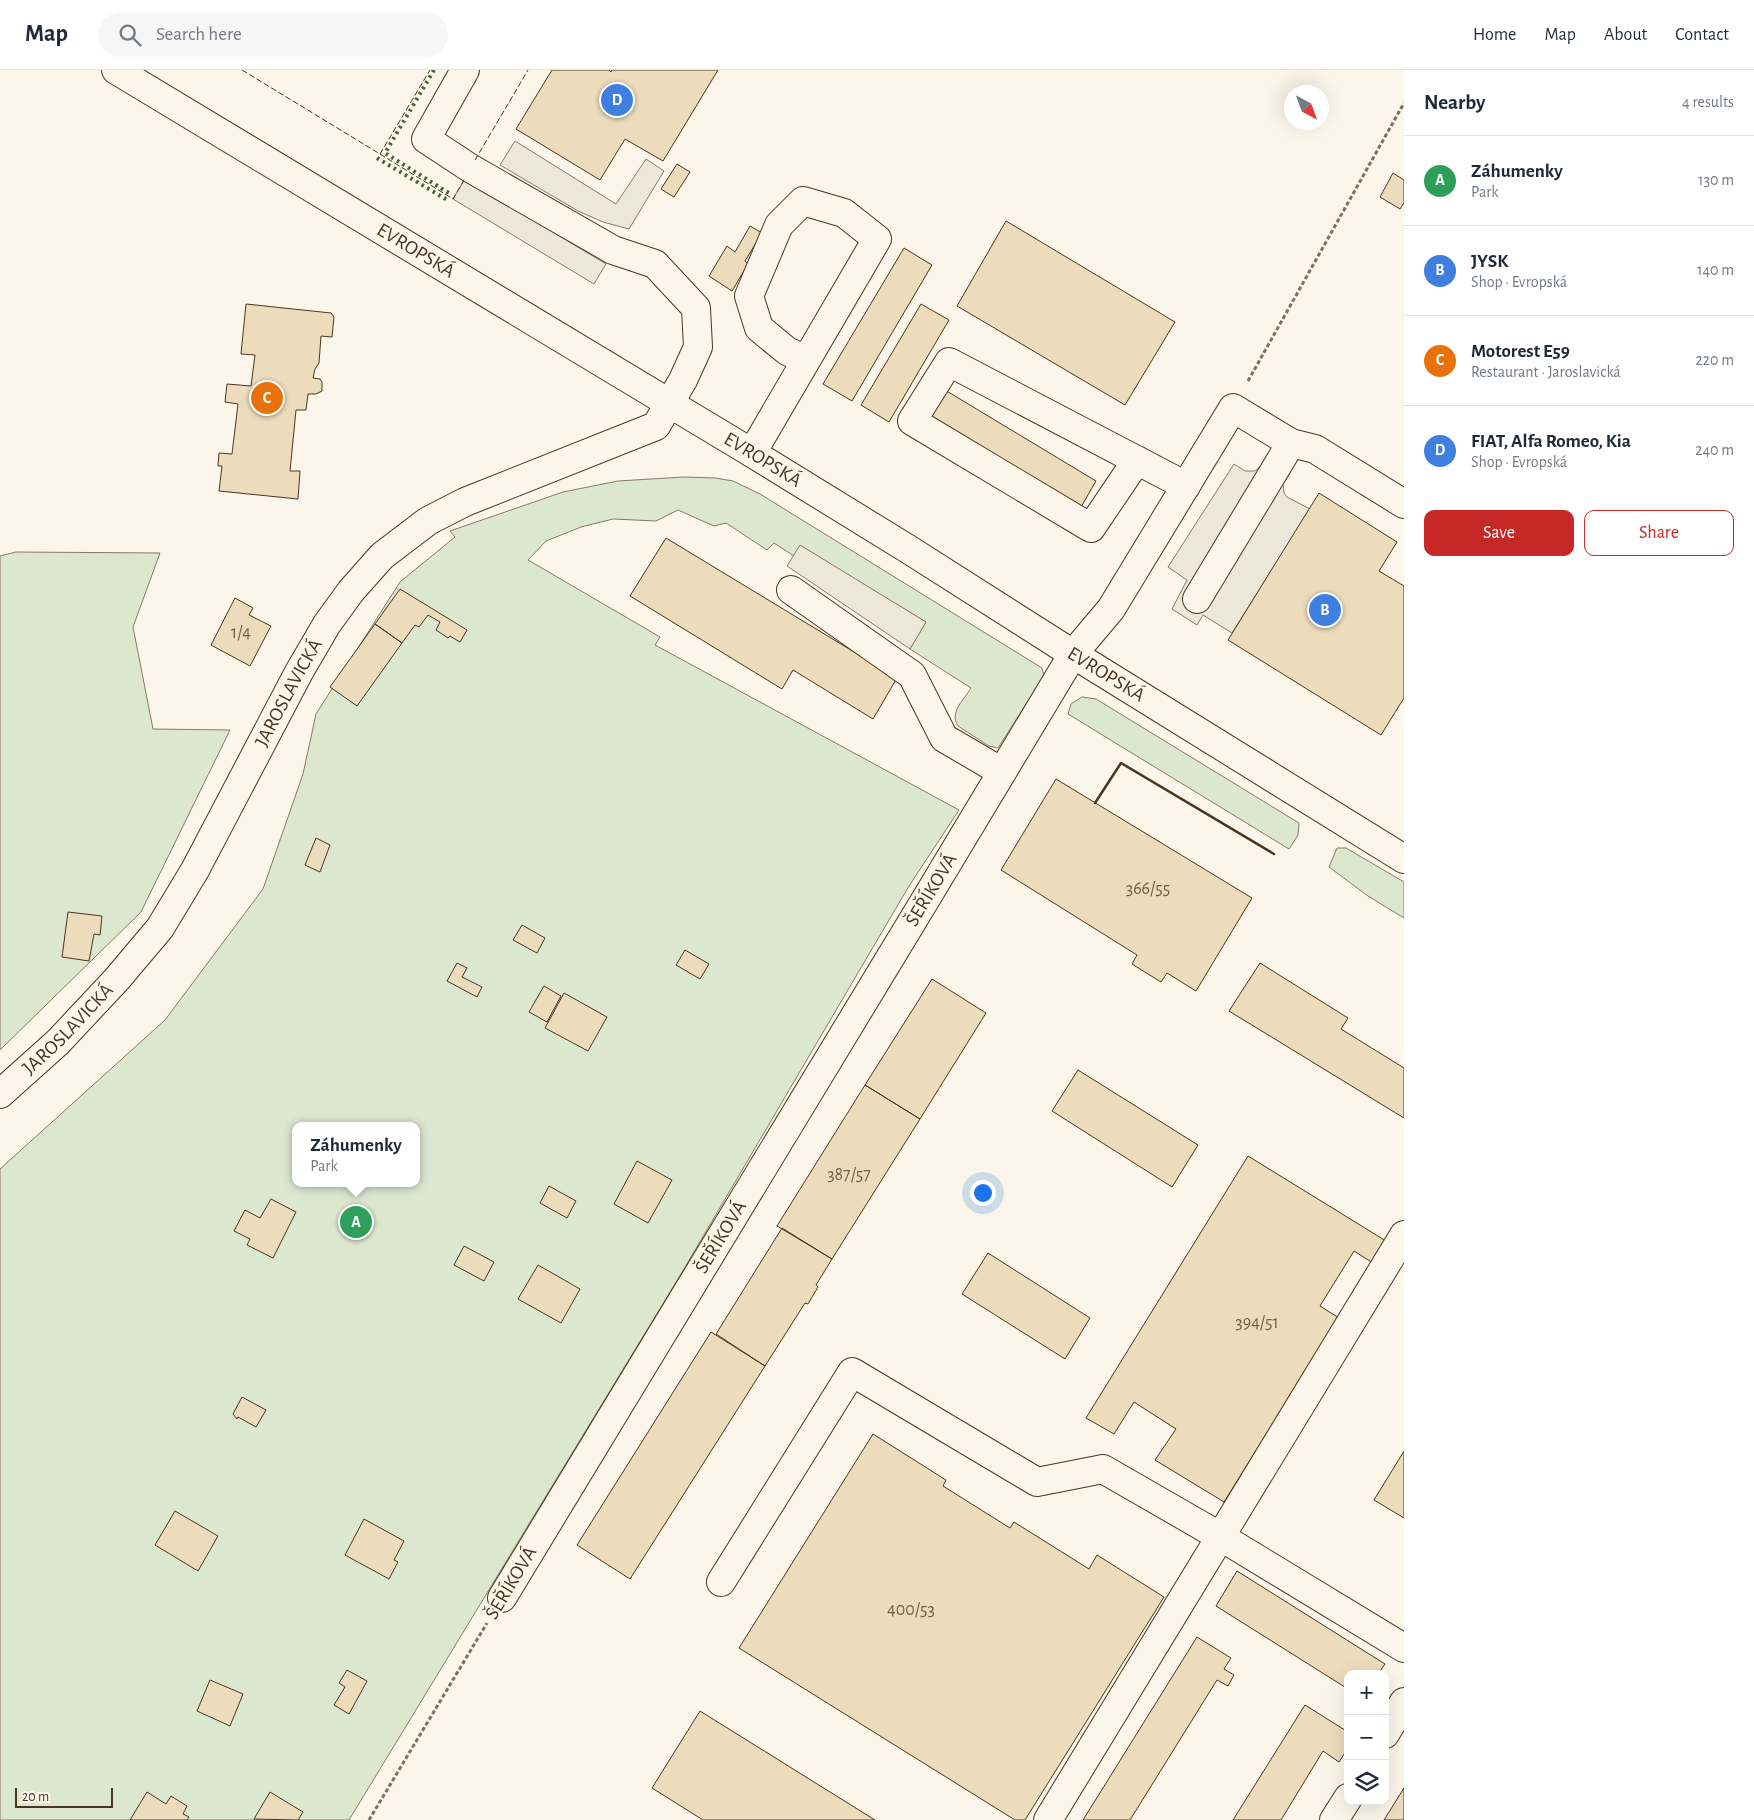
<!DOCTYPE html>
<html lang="en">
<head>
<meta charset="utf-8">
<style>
  :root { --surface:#fff; --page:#f6f6f7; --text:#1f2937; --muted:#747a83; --line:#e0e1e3; --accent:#c62828 }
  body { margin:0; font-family:"Alegreya Sans",sans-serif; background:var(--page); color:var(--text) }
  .controls { position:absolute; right:15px; bottom:15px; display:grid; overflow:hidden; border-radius:10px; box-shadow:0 5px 20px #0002 }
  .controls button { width:45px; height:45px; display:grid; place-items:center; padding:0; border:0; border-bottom:1px solid var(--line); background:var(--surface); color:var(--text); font:25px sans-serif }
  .compass { position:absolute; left:1284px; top:15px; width:45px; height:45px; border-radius:50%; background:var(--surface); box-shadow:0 5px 20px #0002; rotate:139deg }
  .scale { position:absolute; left:15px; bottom:12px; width:98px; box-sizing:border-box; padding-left:5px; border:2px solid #4a3520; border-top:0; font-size:14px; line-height:18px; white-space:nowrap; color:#4a3520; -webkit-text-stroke:4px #fbf6e9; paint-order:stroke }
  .you { position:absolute; left:982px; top:1122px; width:18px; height:18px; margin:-12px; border:4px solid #fff; border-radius:50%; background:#1a73e8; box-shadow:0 0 0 8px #1a73e833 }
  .badge { display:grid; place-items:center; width:32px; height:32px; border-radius:50%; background:var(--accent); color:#fff; font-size:16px; font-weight:700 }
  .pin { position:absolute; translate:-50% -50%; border:2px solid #fff; box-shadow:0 1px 5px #0006 }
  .popup { position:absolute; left:292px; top:1052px; width:128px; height:65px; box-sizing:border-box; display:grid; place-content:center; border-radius:10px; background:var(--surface); filter:drop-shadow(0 1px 4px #0005); font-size:16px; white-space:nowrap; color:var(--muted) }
  .popup b { font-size:19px; color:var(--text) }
  .popup::after { content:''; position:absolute; left:50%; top:100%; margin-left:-10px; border:10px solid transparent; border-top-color:var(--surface) }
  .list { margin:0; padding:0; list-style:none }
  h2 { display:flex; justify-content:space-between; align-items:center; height:65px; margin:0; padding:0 20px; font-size:21px }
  h2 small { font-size:16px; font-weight:400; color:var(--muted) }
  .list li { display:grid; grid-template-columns:32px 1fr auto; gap:15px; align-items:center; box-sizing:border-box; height:90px; padding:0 20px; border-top:1px solid var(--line) }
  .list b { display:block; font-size:19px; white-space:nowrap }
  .list p { margin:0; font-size:16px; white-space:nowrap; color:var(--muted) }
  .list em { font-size:16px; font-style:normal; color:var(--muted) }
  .actions { display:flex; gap:10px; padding:15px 20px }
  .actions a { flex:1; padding:11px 0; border:1px solid var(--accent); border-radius:10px; text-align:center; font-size:18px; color:var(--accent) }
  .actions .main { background:var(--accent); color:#fff }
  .icon { flex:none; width:28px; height:28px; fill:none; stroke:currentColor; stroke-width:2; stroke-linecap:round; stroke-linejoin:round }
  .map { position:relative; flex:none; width:1404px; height:1750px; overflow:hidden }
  header { display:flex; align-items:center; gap:30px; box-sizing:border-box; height:70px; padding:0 25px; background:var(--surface); border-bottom:1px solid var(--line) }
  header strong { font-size:24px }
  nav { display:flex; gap:28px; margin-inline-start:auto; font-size:18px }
  .search { width:350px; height:45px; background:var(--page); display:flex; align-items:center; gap:12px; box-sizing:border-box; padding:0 18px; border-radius:28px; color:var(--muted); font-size:19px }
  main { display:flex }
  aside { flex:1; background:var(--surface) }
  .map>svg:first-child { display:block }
  .green { fill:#dce7d0; stroke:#887966; fill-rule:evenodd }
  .parking { fill:#ede7d9; stroke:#887966 }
  .building { fill:#ecdcbc; stroke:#4a3520 }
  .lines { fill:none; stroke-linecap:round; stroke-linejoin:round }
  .minor-casing { stroke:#4a3520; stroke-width:30 }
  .major-casing { stroke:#4a3520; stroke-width:30 }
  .path { stroke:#7f6f5c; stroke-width:3; stroke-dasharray:4 2.5; stroke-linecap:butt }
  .minor { stroke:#fbf6e9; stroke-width:28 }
  .major { stroke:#fbf6e9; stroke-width:28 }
  .hedge { stroke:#436837; stroke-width:4; stroke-dasharray:2.5 4; stroke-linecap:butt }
  .fence { stroke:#4a3520; stroke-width:1; stroke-dasharray:6 2.5; stroke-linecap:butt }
  .wall { stroke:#4a3520; stroke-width:2.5 }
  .labels { text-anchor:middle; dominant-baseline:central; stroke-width:4; stroke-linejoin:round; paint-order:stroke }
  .number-label { font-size:18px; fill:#725f47 }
  .street-label { font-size:20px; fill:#4a3520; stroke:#fbf6e9 }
</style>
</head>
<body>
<header>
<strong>Map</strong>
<div class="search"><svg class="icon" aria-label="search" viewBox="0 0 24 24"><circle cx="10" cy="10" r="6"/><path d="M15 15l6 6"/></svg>Search here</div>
<nav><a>Home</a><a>Map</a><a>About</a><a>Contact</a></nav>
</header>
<main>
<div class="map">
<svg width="1404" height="1750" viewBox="0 0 1404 1750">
  <rect width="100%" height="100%" fill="#fbf6e9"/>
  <path class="green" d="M684 407 715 408 733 411 760 424 1042 598 1044 606 998 678 989 676 958 656C949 642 964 630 971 618L910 579 926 552 800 476 794 486 774 473 767 480 726 453 714 456 678 440 656 451 613 449 581 457 546 471 528 490 660 567 655 575 959 740 909 816 681 1204 349 1750H0V1099L165 950 263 819 303 704 316 644 400 512 455 467 450 461 563 422 618 411ZM296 1056H416V1113H296Z
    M16 482 160 483 133 557 153 659 230 660 141 842 0 980V486Z
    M1082 627 1096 629 1299 753 1298 765 1289 779 1068 644 1071 634Z
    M1337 778H1346L1404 812V848L1368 826 1329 797Z"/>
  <path class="parking" d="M515 71 616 134 646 89 664 101 629 159 603 152 578 141 500 95Z
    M465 109 606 194 594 214 453 129Z
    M1234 394 1245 401H1255L1263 394 1289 405 1283 414 1284 423 1287 427 1310 439 1232 563 1203 545 1197 555 1172 539 1187 510 1168 497Z
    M800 475 926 552 910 579 787 496Z"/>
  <path class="building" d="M552 0H609L611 2 612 0H718L663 91 625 69 600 110 516 59Z
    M677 94 690 102 674 127 661 119Z
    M1393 103 1404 110V133L1400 139 1380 127Z
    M1006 151 1175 252 1125 335 957 236Z
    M750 156 762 163 745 191 748 194 732 221 709 206 727 176 735 182Z
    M904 178 932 195 852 331 823 314Z
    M246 234 331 243 334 247 332 267 321 266 319 293 315 299 313 308 320 309 322 312V321L316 324H308L306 340H296L290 401H300L298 429 219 421 222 396H218L219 383 232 384 238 334 225 332 227 314 251 316 255 285 241 284Z
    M921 234 949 250 889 352 861 335Z
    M945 320 1096 411 1081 437 929 345Z
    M1319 423 1397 472 1379 501 1404 516V628L1381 665 1228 570Z
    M666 468 897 608 873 649 793 600 782 619 630 526Z
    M400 519 467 560 460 572 450 566 448 568 436 560 440 552 428 545 419 557 415 555 402 573 375 554Z
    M235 528 253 538 249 545 271 556 250 596 211 575Z
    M375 554 402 573 357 636 330 617Z
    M1056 709 1252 828 1196 921 1167 903 1161 912 1132 894 1137 885 1001 800Z
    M316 768 330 775 320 802 305 795Z
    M68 842 102 846 100 865 94 864 89 891 62 887Z
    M522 855 545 868 537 883 513 870Z
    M685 880 709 894 700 909 676 895Z
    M457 893 467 898 462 907 482 917 477 927 447 911Z
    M1260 893 1348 948 1341 959 1404 998V1048L1229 941Z
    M932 909 986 943 920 1049 865 1015Z
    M544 916 561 926 547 952 529 942Z
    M564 923 607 947 588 981 545 958Z
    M1078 1000 1198 1075 1172 1117 1052 1041Z
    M865 1015 920 1049 832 1189 777 1156Z
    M1248 1086 1386 1171 1373 1193 1354 1181 1320 1236 1339 1248 1224 1432 1155 1390 1176 1359 1134 1332 1114 1364 1086 1348Z
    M637 1091 672 1110 648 1153 614 1134Z
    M549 1116 576 1131 567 1148 540 1133Z
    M271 1129 296 1142 273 1188 247 1175 250 1169 234 1161 245 1140 260 1148Z
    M782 1158 832 1189 816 1215 818 1217 808 1234 805 1233 765 1296 716 1264Z
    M464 1176 494 1192 484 1211 454 1195Z
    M988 1183 1090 1248 1065 1289 962 1224Z
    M538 1195 580 1219 561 1253 518 1229Z
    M711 1262 765 1296 630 1509 577 1475Z
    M242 1327 266 1340 256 1357 238 1347 237 1349 233 1344Z
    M873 1364 946 1410 943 1416 1010 1458 1014 1452 1089 1499 1097 1485 1164 1527 1025 1750H1015L739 1578Z
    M1404 1381V1448L1374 1430Z
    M175 1441 218 1466 198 1501 155 1475Z
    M364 1449 404 1471 394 1490 398 1492 389 1509 345 1485Z
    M1237 1501 1385 1594 1378 1604H1348V1619L1216 1536Z
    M1197 1567 1231 1588 1224 1599 1234 1605 1228 1616 1217 1610 1130 1750H1083Z
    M347 1600 367 1611 349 1644 334 1635 345 1617 339 1613Z
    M210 1610 243 1624 230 1656 197 1641Z
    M1305 1635 1348 1662V1678L1339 1692 1323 1681 1281 1750H1233Z
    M700 1641 875 1750H703L652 1718Z
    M1404 1718V1750H1384Z
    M147 1722 166 1734 171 1726 187 1736 183 1744 189 1747 187 1750H130Z
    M270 1722 303 1742 298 1750 254 1749Z"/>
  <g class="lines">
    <defs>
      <g id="minor">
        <path d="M1291 373 1315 379 1404 434"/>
        <path d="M752 383 877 169 844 143 803 131 779 155 749 226 759 258 787 281 806 290"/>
        <path d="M1137 390 1091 458 912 351 949 292 1186 416"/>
        <path d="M791 520 912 605 944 668 1002 702"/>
        <path id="s1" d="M0 1024 58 972 117 909 160 858 195 800 299 602 327 554 351 521 382 486 428 451 465 432 656 356 683 310 698 277 696 238 655 194 613 180 470 98 426 69 465 0"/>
        <path d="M721 1512 852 1302 1037 1412 1103 1399 1221 1467 1404 1578"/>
        <path id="s2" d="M502 1528 927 827 1073 584 1111 539 1233 338 1291 373 1197 529"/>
        <path d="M1385 1664 1404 1632"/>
        <path d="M1048 1750 1404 1165"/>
        <path d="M1334 1750 1348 1728"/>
      </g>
      <g id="major">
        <path id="s3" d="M116 0 752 383 908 479 1073 584 1404 789"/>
      </g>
    </defs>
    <use href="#minor" class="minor-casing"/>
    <use href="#major" class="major-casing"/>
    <path class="path" d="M1248 311 1404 33
      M369 1750 487 1553"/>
    <use href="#minor" class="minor"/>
    <use href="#major" class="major"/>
    <path class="hedge" d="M434 0 385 83 452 125
      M377 88 449 131"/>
    <path class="fence" d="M242 0 380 84 430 0
      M380 84 453 129 465 108
      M475 90 528 0"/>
    <path class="wall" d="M1095 733 1121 693 1274 784"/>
  </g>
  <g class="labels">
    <g class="number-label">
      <text x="241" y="563">1/4</text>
      <text x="1148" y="819">366/55</text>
      <text x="849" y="1105">387/57</text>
      <text x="1257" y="1253">394/51</text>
      <text x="911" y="1540">400/53</text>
    </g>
    <g class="street-label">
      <text stroke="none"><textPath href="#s3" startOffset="350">EVROPSKÁ</textPath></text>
      <text stroke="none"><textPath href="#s3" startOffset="755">EVROPSKÁ</textPath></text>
      <text stroke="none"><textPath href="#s3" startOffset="1160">EVROPSKÁ</textPath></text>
      <text stroke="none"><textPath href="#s1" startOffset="499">JAROSLAVICKÁ</textPath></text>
      <text stroke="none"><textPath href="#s2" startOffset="828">ŠEŘÍKOVÁ</textPath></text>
      <text stroke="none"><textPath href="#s1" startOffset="94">JAROSLAVICKÁ</textPath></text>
      <text stroke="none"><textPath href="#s2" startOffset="422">ŠEŘÍKOVÁ</textPath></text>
      <text transform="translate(511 1513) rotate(-59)">ŠEŘÍKOVÁ</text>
    </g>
  </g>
</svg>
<div class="controls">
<button>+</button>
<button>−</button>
<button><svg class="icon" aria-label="layers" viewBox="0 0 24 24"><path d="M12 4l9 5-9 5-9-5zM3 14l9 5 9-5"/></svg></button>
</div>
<svg class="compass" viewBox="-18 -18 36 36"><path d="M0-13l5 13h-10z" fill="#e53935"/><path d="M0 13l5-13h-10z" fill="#747a83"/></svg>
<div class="scale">20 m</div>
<div class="you"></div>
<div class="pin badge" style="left:356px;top:1152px;background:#2e9e5b">A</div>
<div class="popup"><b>Záhumenky</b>Park</div>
<div class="pin badge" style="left:1325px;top:540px;background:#3f7fe0">B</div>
<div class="pin badge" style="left:267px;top:328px;background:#e8710a">C</div>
<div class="pin badge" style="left:617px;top:30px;background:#3f7fe0">D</div>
</div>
<aside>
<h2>Nearby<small>4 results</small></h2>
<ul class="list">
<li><span class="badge" style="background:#2e9e5b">A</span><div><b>Záhumenky</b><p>Park</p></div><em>130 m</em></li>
<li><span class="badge" style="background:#3f7fe0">B</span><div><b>JYSK</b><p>Shop · Evropská</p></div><em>140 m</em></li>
<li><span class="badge" style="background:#e8710a">C</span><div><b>Motorest E59</b><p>Restaurant · Jaroslavická</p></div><em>220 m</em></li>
<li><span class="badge" style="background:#3f7fe0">D</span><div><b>FIAT, Alfa Romeo, Kia</b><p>Shop · Evropská</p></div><em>240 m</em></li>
</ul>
<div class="actions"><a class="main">Save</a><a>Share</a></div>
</aside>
</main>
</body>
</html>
